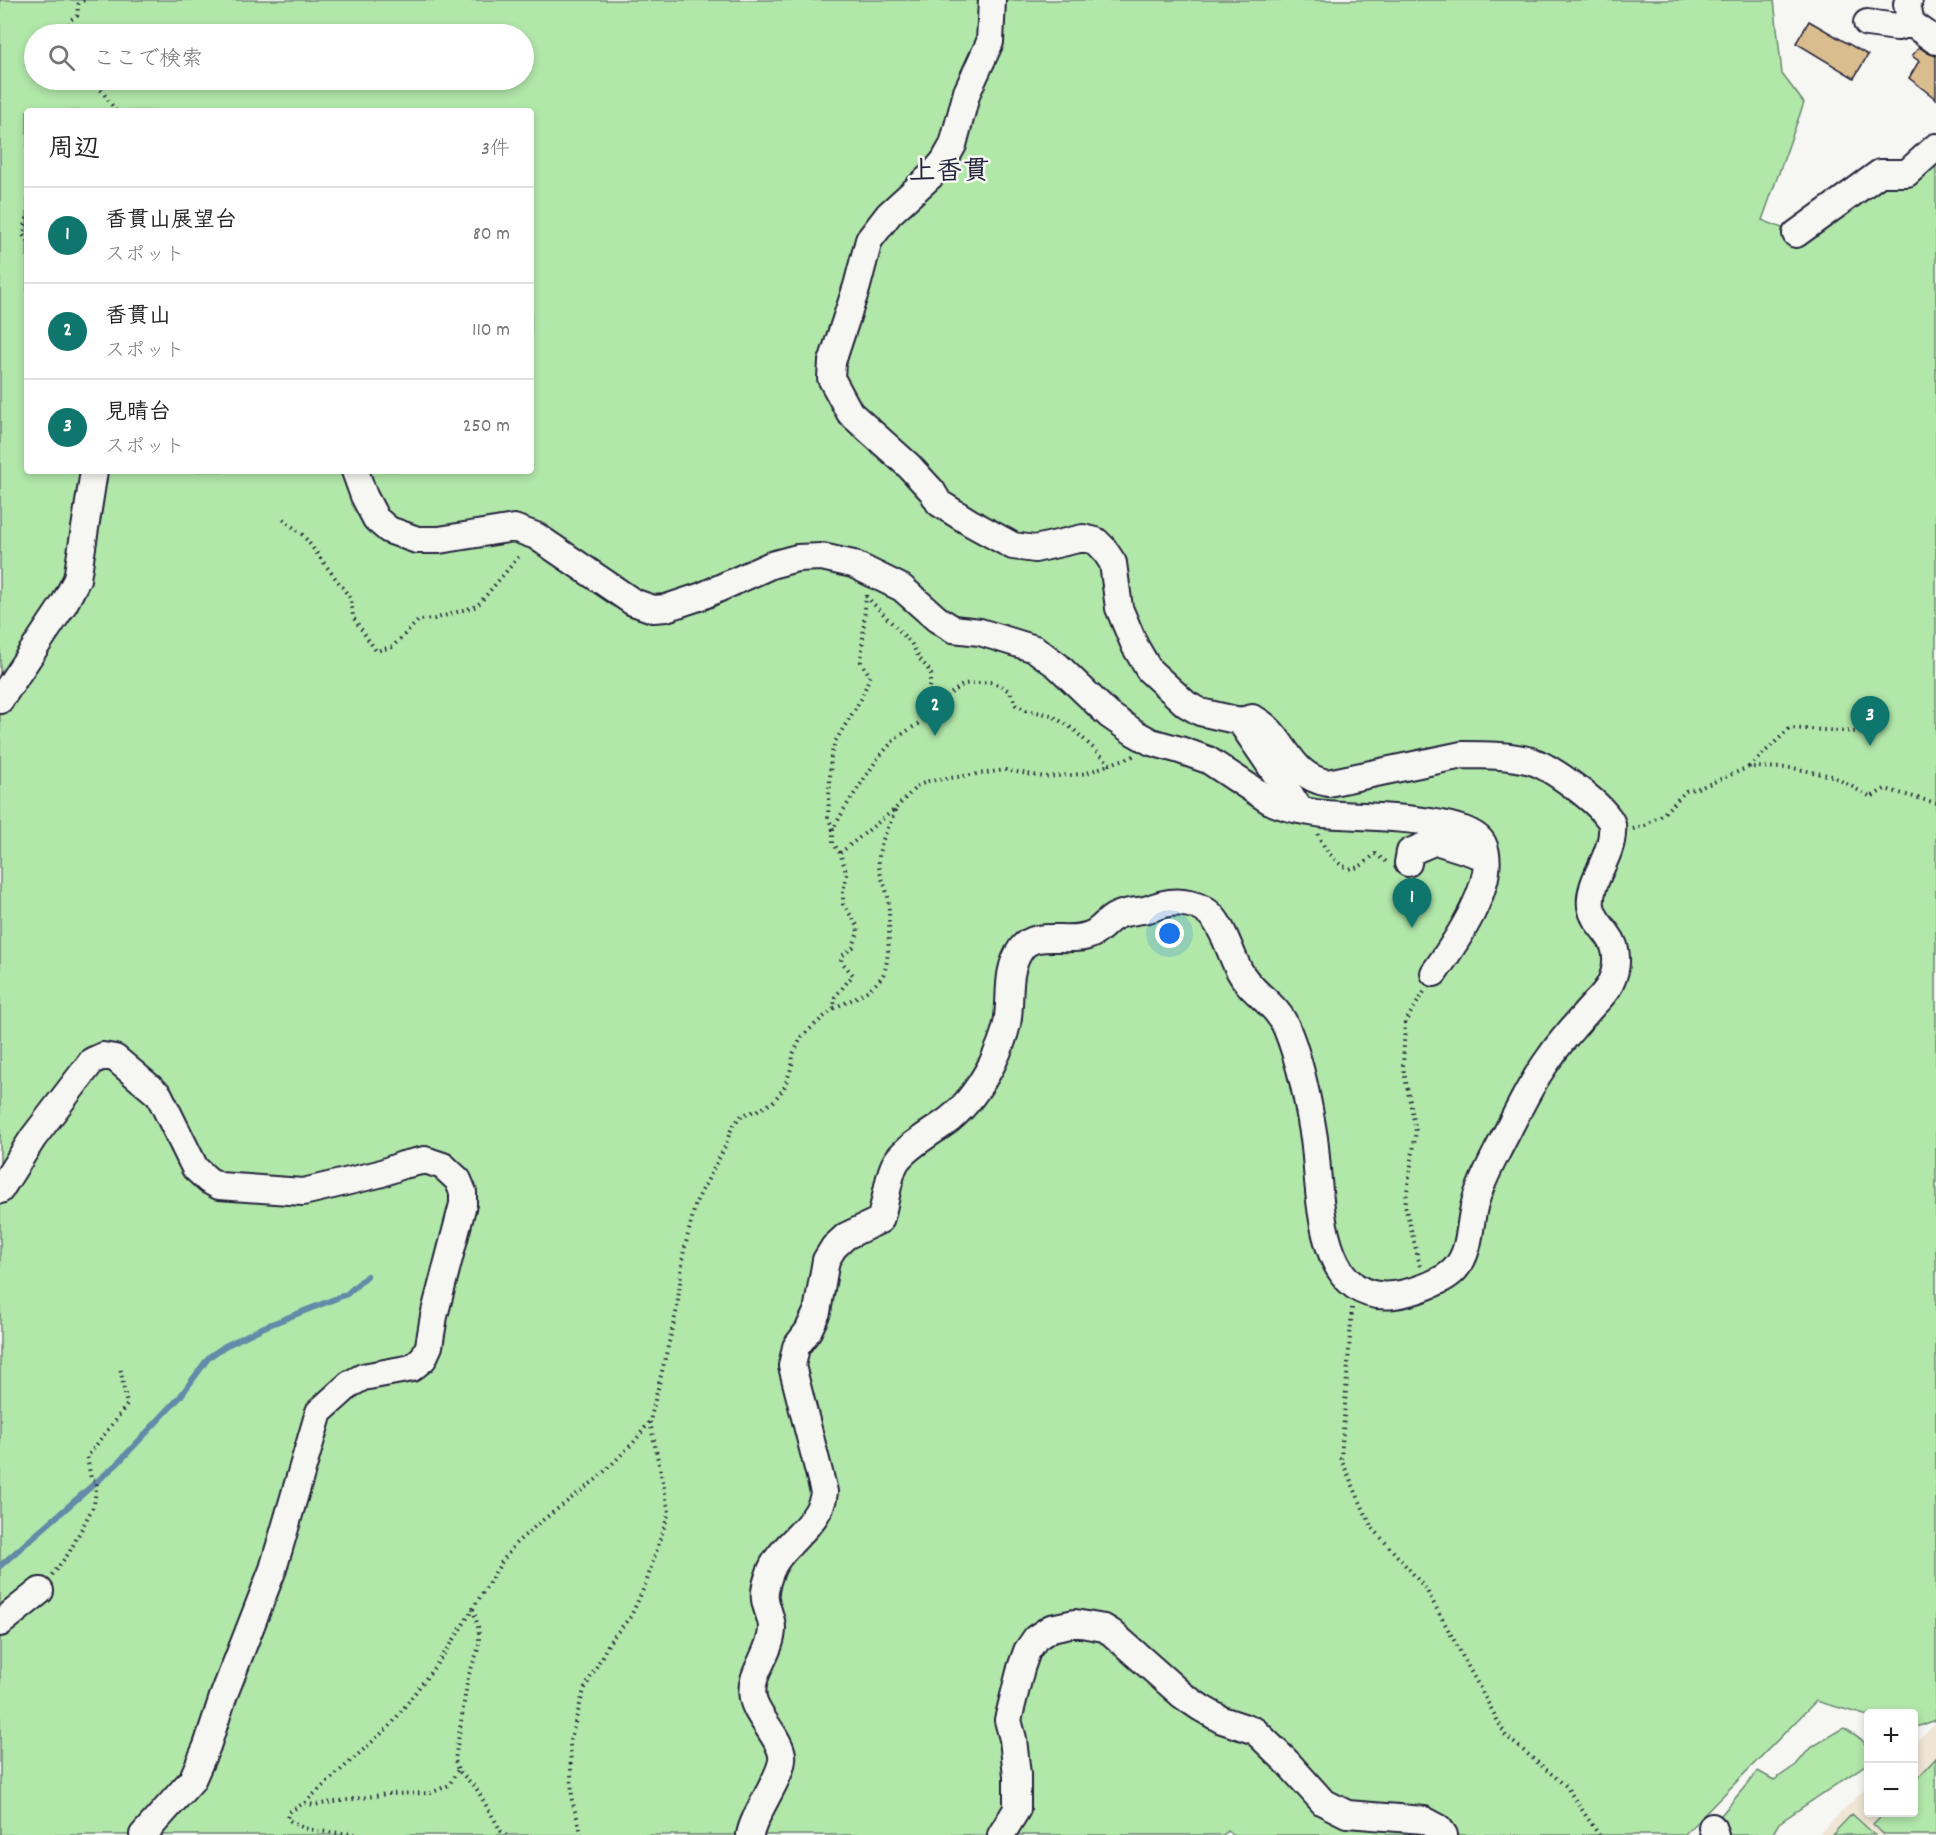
<!DOCTYPE html>
<html lang="ja">
<head>
<meta charset="utf-8">
<style>
  :root { --surface:#fff; --page:#f6f6f6; --text:#222; --muted:#767676; --line:#e0e0e0; --accent:#0f766e }
  body { margin:0; font-family:Dekko,"Klee One",sans-serif; background:var(--page); color:var(--text) }
  .controls { position:absolute; right:18px; bottom:18px; display:grid; overflow:hidden; border-radius:6px; box-shadow:0 3px 9px #0003 }
  .controls button { width:54px; height:54px; display:grid; place-items:center; padding:0; border:0; border-bottom:2px solid var(--line); background:var(--surface); color:var(--text); font:30px sans-serif }
  .you { position:absolute; left:1170px; top:934px; width:21px; height:21px; margin:-15px; border:4px solid #fff; border-radius:50%; background:#1a73e8; box-shadow:0 0 0 9px #1a73e833 }
  .badge { display:grid; place-items:center; width:39px; height:39px; border-radius:50%; background:var(--accent); color:#fff; font-size:20px; font-weight:700 }
  .pin { position:absolute; translate:-50% -50px; filter:drop-shadow(0 2px 3px #0008) }
  .pin::after { content:''; position:absolute; top:32px; width:21px; height:18px; background:inherit; clip-path:polygon(0 0,100% 0,50% 100%) }
  .list { margin:0; padding:0; list-style:none }
  h2 { display:flex; justify-content:space-between; align-items:center; height:78px; margin:0; padding:0 24px; font-size:26px }
  h2 small { font-size:20px; font-weight:400; color:var(--muted) }
  .list li { display:grid; grid-template-columns:39px 1fr auto; gap:18px; align-items:center; box-sizing:border-box; height:96px; padding:0 24px; border-top:2px solid var(--line) }
  .list b { display:block; font-size:22px; white-space:nowrap }
  .list p { margin:0; font-size:20px; white-space:nowrap; color:var(--muted) }
  .list em { font-size:20px; font-style:normal; color:var(--muted) }
  .icon { flex:none; width:33px; height:33px; fill:none; stroke:currentColor; stroke-width:2; stroke-linecap:round; stroke-linejoin:round }
  .map { position:relative; flex:none; width:1936px; height:1835px; overflow:hidden }
  .search { position:absolute; background:var(--surface); box-shadow:0 3px 9px #0003; left:24px; top:24px; width:510px; height:66px; display:flex; align-items:center; gap:15px; box-sizing:border-box; padding:0 21px; border-radius:33px; color:var(--muted); font-size:22px }
  .panel { position:absolute; background:var(--surface); box-shadow:0 3px 9px #0003; left:24px; top:108px; width:510px; height:366px; border-radius:6px }
  .map>svg:first-child { display:block }
  .built { fill:#eee5d4 }
  .green { fill:#b1e7a9; stroke:#6a8472; stroke-width:1.5; fill-rule:evenodd }
  .lines { fill:none; stroke-linecap:round; stroke-linejoin:round }
  .stream { stroke:#638aa8; stroke-width:6 }
  .building { fill:#dabd8e; stroke:#22223b; stroke-width:1.5 }
  .minor-casing { stroke:#22223b; stroke-width:30 }
  .path { stroke:#22223b; stroke-width:4; stroke-dasharray:1.5 4.5; stroke-linecap:butt }
  .minor { stroke:#f6f6f2; stroke-width:26 }
  .labels { text-anchor:middle; dominant-baseline:central; stroke-width:5; stroke-linejoin:round; paint-order:stroke }
  .quarter-label { font-size:27px; font-weight:bold; fill:#22223b; stroke:#f6f6f2 }
</style>
</head>
<body>
<div class="map">
<svg width="1936" height="1835" viewBox="0 0 1936 1835">
  <rect width="100%" height="100%" fill="#f6f6f2"/>
  <filter id="ink" filterUnits="userSpaceOnUse"><feTurbulence type="fractalNoise" baseFrequency=".0167" numOctaves="2"/><feDisplacementMap in="SourceGraphic" scale="12" xChannelSelector="R" yChannelSelector="G"/><feConvolveMatrix kernelMatrix="1 2 1 2 8 2 1 2 1" color-interpolation-filters="sRGB"/></filter>
  <g filter="url(#ink)">
    <path class="built" d="M1936 1722V1835H1818L1868 1786V1812H1914V1744Z"/>
    <path class="green" d="M0 0H1774L1782 74 1804 103 1762 220 1802 236 1936 153V1720L1914 1728V1714H1868V1716L1816 1701 1684 1835H1232L1228 1831 1223 1835H0ZM34 34H524V80H34ZM27 111H531V471H27Z
      M1844 1728C1863 1739 1868 1741 1868 1763L1779 1823 1772 1835H1723L1717 1820 1758 1771 1774 1780 1796 1765 1810 1748Z
      M1936 1758V1835H1884L1873 1824 1884 1813 1914 1812V1782Z
      M1852 1814 1875 1835H1832Z"/>
    <g class="lines">
      <path class="stream" d="M0 1566 117 1464 180 1397 209 1357 225 1346 264 1327 347 1294 367 1276"/>
    </g>
    <path class="building" d="M1809 21 1868 55 1854 78 1796 43Z
      M1919 47 1928 53 1936 56V99L1909 78 1919 61 1912 56Z"/>
    <g class="lines">
      <defs>
        <path id="minor" d="M992 0 990 42 967 92 953 145 944 161 934 173 889 214 869 240 857 286 832 362 831 378 850 413 909 466 932 491 939 503 971 523 1013 546 1035 549 1083 538 1096 541 1103 548 1113 563 1119 608 1135 646 1149 670 1186 704 1200 712 1240 721
          M1867 23 1897 27 1911 23 1907 4 1909 0
          M1911 23 1936 41
          M1796 234 1880 173H1907L1936 147
          M355 471 364 496 376 519 389 530 417 540H439L514 528 536 536 633 602 653 609 666 608 702 596 771 565 797 558 822 557 853 564 902 588 937 619 953 629 980 632 1035 649 1058 666 1109 715 1135 733 1151 742 1180 750 1208 760 1270 801C1285 808 1307 812 1324 814 1354 817 1469 815 1483 844 1500 880 1454 945 1434 973
          M0 700 64 604 77 579 94 471
          M1408 863 1410 852 1436 841 1486 857
          M0 1190 33 1138 92 1061 103 1056 115 1058 159 1095 195 1168 208 1180 219 1186 303 1192 379 1174 403 1165 425 1160 443 1166 458 1180 463 1192V1204L434 1316 429 1346 423 1359 412 1368 363 1377 350 1384 319 1412 273 1569 223 1697 207 1746 192 1780 143 1835
          M0 1623 40 1591
          M1712 1827 1715 1835
          M750 1835C754 1812 785 1773 782 1755 780 1738 755 1714 753 1698 748 1674 772 1653 772 1628 772 1616 763 1604 765 1592 766 1582 771 1567 778 1558 792 1538 822 1519 824 1492L792 1366 796 1347 808 1331 817 1312 826 1260 834 1247 846 1236 880 1220C886 1203 888 1175 896 1162 906 1146 935 1131 950 1119 968 1104 981 1085 992 1064 998 1052 1004 1037 1007 1024 1012 998 1005 972 1021 949 1036 928 1072 946 1094 933 1101 929 1107 921 1114 917 1125 911 1136 912 1148 909 1153 908 1158 905 1164 904 1179 900 1201 904 1212 916 1225 931 1230 953 1239 970 1251 994 1277 1003 1287 1029 1301 1064 1308 1101 1314 1138 1321 1188 1315 1304 1394 1295 1411 1293 1445 1282 1456 1268 1471 1251 1469 1224 1475 1203 1481 1181 1493 1160 1503 1140 1518 1111 1531 1083 1550 1057 1563 1038 1579 1021 1594 1004 1600 998 1606 992 1610 984 1618 968 1619 949 1608 935 1601 925 1593 919 1591 906 1588 881 1612 857 1612 832 1613 825 1612 822 1607 816 1595 800 1550 766 1531 761 1509 755 1484 755 1462 755L1328 783C1286 776 1286 733 1252 718L1240 721 1299 808
          M1001 1835 1017 1809V1775L1013 1739 1008 1720 1021 1668 1027 1651 1036 1638 1051 1628 1075 1623 1104 1628 1112 1633 1182 1695 1201 1708 1222 1720 1255 1731 1287 1762 1323 1802 1347 1814 1424 1820 1439 1828 1444 1835"/>
      </defs>
      <use href="#minor" class="minor-casing"/>
      <path class="path" d="M76 34 69 25 70 20 77 16C79 7 75 3 85 0
        M94 80 116 111
        M27 218 23 235 27 241
        M283 519 303 535 351 599 353 617 376 651 392 647 419 620 434 619 477 606 521 554
        M866 596 911 643 921 661 927 667 931 674 928 694 934 701
        M1749 767 1790 728 1876 733
        M833 829 828 817 831 756 835 742 861 699 870 676 861 662 866 595
        M1633 829 1645 825 1663 814 1686 791 1702 787 1749 767 1793 768 1832 776 1871 797 1885 789 1936 803
        M1318 834C1322 846 1340 872 1355 868 1363 866 1369 859 1375 854L1387 862
        M840 853 895 809 917 786 929 781 1006 770 1044 777 1072 775 1087 773 1110 764
        M834 1008C851 1000 872 992 883 975 890 963 890 912 888 897 886 887 880 877 879 866 877 843 889 830 895 810
        M1420 1266 1405 1205 1416 1131 1403 1067 1405 1022 1424 992
        M1352 1308 1341 1459 1371 1526 1426 1589 1506 1736 1566 1786 1599 1835
        M52 1575 69 1553 94 1505 97 1482 91 1479 87 1457 127 1405 120 1367
        M473 1609 479 1630V1647L468 1677 455 1760 458 1770 476 1788 501 1831 506 1835
        M305 1803 314 1805 387 1794 431 1793 449 1785 458 1770
        M361 1835C338 1831 304 1835 287 1818L289 1812 304 1803 391 1725 450 1646 501 1563 515 1544 539 1523 598 1478 635 1441 650 1421 677 1309 683 1255 696 1202 724 1149 732 1127 742 1115 759 1110 773 1102 784 1088 792 1066 793 1054 802 1036 834 1008 835 997 853 975 841 961 842 956 853 947 858 932 857 925 843 904V891L847 874 840 853 833 843V830L843 811 878 758 895 739 922 721 934 701 947 696 964 684 990 682 1002 686 1010 692 1016 705 1026 710 1051 715 1073 729 1110 764 1134 756
        M582 1835 572 1800 570 1741 584 1690 610 1641 631 1616 646 1583 669 1512 650 1422"/>
      <use href="#minor" class="minor"/>
    </g>
  </g>
  <g class="labels">
    <g class="quarter-label">
      <text x="949" y="173">上香貫</text>
    </g>
  </g>
</svg>
<div class="controls">
<button>+</button>
<button>−</button>
</div>
<div class="you"></div>
<div class="pin badge" style="left:1412px;top:928px">1</div>
<div class="pin badge" style="left:935px;top:736px">2</div>
<div class="pin badge" style="left:1870px;top:746px">3</div>
<div class="search"><svg class="icon" aria-label="search" viewBox="0 0 24 24"><circle cx="10" cy="10" r="6"/><path d="M15 15l6 6"/></svg>ここで検索</div>
<section class="panel">
<h2>周辺<small>3件</small></h2>
<ul class="list">
<li><span class="badge">1</span><div><b>香貫山展望台</b><p>スポット</p></div><em>80 m</em></li>
<li><span class="badge">2</span><div><b>香貫山</b><p>スポット</p></div><em>110 m</em></li>
<li><span class="badge">3</span><div><b>見晴台</b><p>スポット</p></div><em>250 m</em></li>
</ul>
</section>
</div>
</body>
</html>
